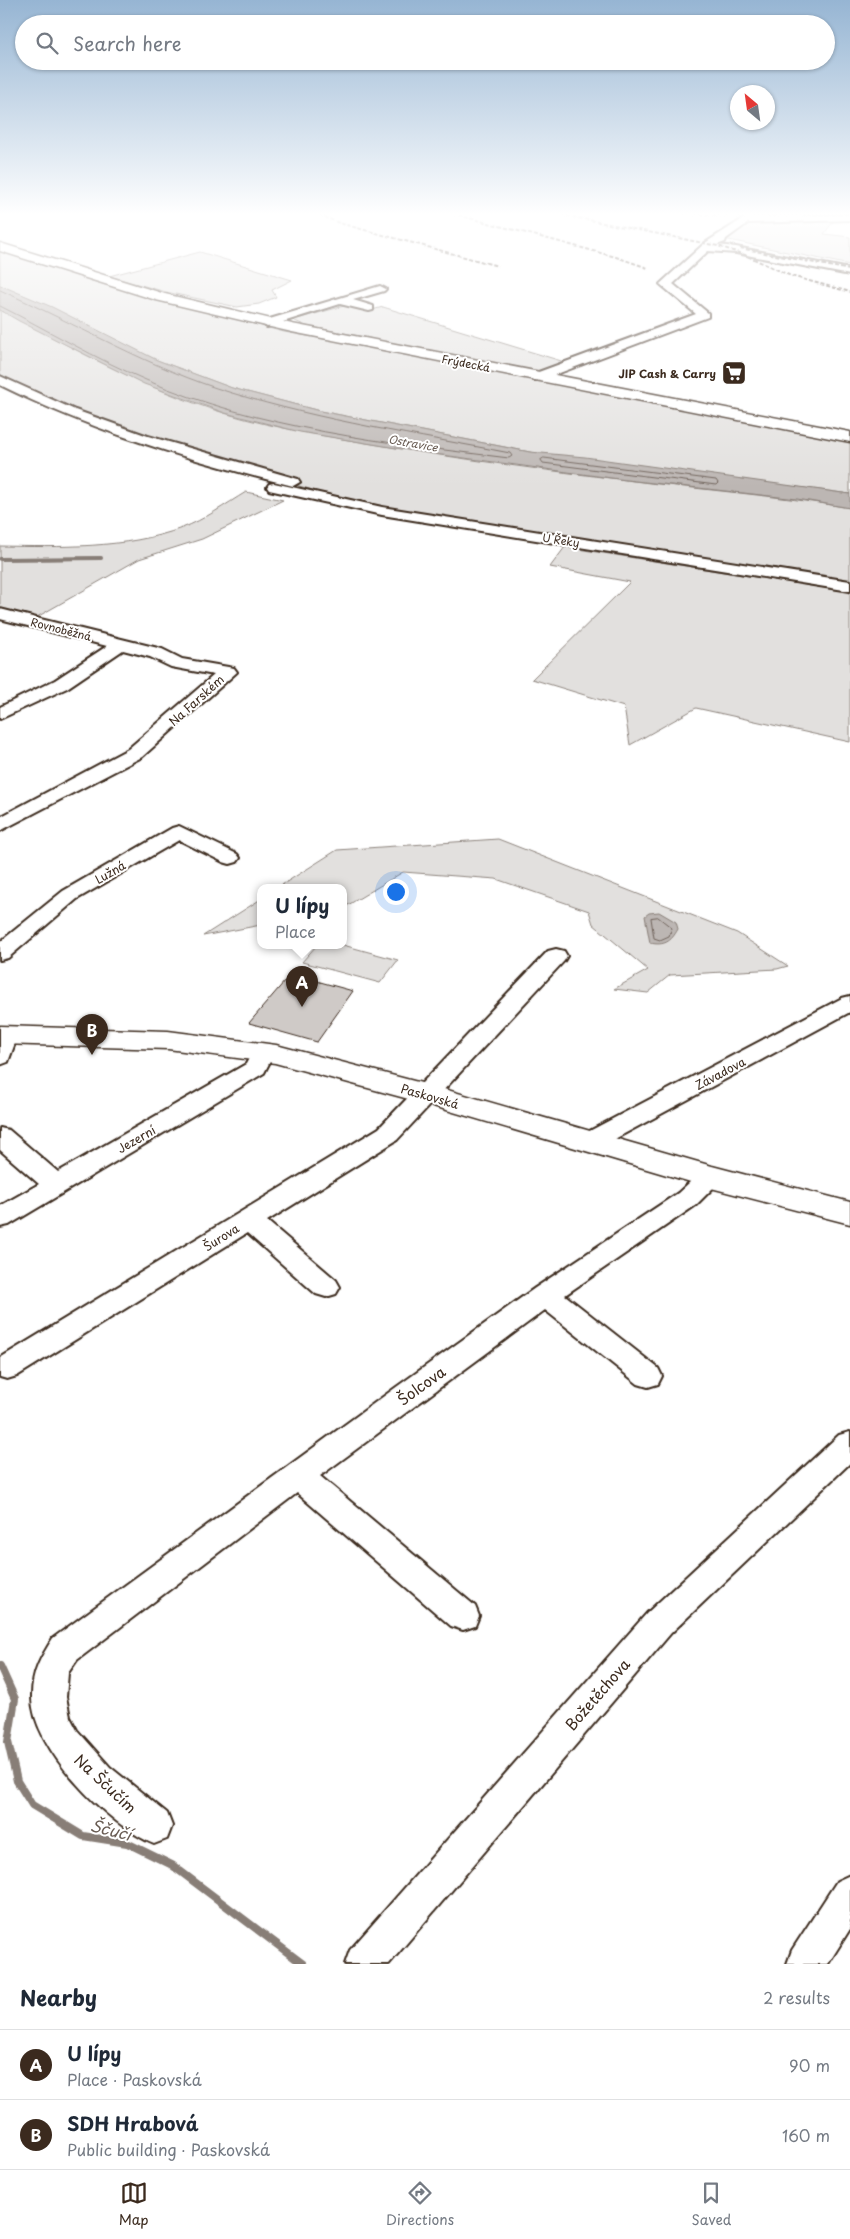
<!DOCTYPE html>
<html lang="en">
<head>
<meta charset="utf-8">
<style>
  :root { --surface:#fff; --page:#f2f2f3; --text:#1f2937; --muted:#747a83; --line:#e0e1e3; --accent:#3b2a1e }
  body { margin:0; font-family:"Playpen Sans",sans-serif; background:var(--page); color:var(--text) }
  .compass { position:absolute; left:730px; top:85px; width:45px; height:45px; border-radius:50%; background:var(--surface); box-shadow:0 1px 4px #0004; rotate:331deg }
  .you { position:absolute; left:395px; top:891px; width:18px; height:18px; margin:-12px; border:4px solid #fff; border-radius:50%; background:#1a73e8; box-shadow:0 0 0 8px #1a73e833 }
  .badge { display:grid; place-items:center; width:32px; height:32px; border-radius:50%; background:var(--accent); color:#fff; font-size:16px; font-weight:700 }
  .pin { position:absolute; translate:-50% -41px; filter:drop-shadow(0 1px 2px #0008) }
  .pin::after { content:''; position:absolute; top:26px; width:18px; height:15px; background:inherit; clip-path:polygon(0 0,100% 0,50% 100%) }
  .popup { position:absolute; left:257px; top:884px; width:90px; height:65px; box-sizing:border-box; display:grid; place-content:center; border-radius:10px; background:var(--surface); filter:drop-shadow(0 1px 4px #0005); font-size:16px; white-space:nowrap; color:var(--muted) }
  .popup b { font-size:19px; color:var(--text) }
  .popup::after { content:''; position:absolute; left:50%; top:100%; margin-left:-10px; border:10px solid transparent; border-top-color:var(--surface) }
  .list { margin:0; padding:0; list-style:none }
  h2 { display:flex; justify-content:space-between; align-items:center; height:65px; margin:0; padding:0 20px; font-size:21px }
  h2 small { font-size:16px; font-weight:400; color:var(--muted) }
  .list li { display:grid; grid-template-columns:32px 1fr auto; gap:15px; align-items:center; box-sizing:border-box; height:70px; padding:0 20px; border-top:1px solid var(--line) }
  .list b { display:block; font-size:19px; white-space:nowrap }
  .list p { margin:0; font-size:16px; white-space:nowrap; color:var(--muted) }
  .list em { font-size:16px; font-style:normal; color:var(--muted) }
  .icon { flex:none; width:28px; height:28px; fill:none; stroke:currentColor; stroke-width:2; stroke-linecap:round; stroke-linejoin:round }
  .map { position:relative; flex:none; width:850px; height:1964px; overflow:hidden }
  .search { position:absolute; background:var(--surface); box-shadow:0 1px 4px #0004; left:15px; right:15px; top:15px; height:55px; display:flex; align-items:center; gap:12px; box-sizing:border-box; padding:0 18px; border-radius:28px; color:var(--muted); font-size:19px }
  .sheet { height:205px; background:var(--surface) }
  nav { display:flex; justify-content:space-around; align-items:center; box-sizing:border-box; height:70px; border-top:1px solid var(--line); background:var(--surface); font-size:14px; color:var(--muted) }
  nav a { display:grid; justify-items:center; gap:2px }
  nav .on { color:var(--accent) }
  .map>svg:first-child { display:block }
  .green { fill:#e2e0de; stroke:#8e857e }
  .water { fill:#bcb6b3; stroke:#887e77 }
  .lines { fill:none; stroke-linecap:round; stroke-linejoin:round }
  .shore { stroke:#6f625a; stroke-width:1 }
  .stream-far2 { stroke:#887e77; stroke-width:3 }
  .stream-far1 { stroke:#887e77; stroke-width:4 }
  .stream { stroke:#887e77; stroke-width:8 }
  .building { fill:#cfcac7; stroke:#3b2a1e }
  .minor-casing { stroke:#3b2a1e; stroke-width:4 }
  .major-casing { stroke:#3b2a1e; stroke-width:3 }
  .minor { fill:#fff; fill-rule:evenodd }
  .major { fill:#fff; fill-rule:evenodd }
  .rail { stroke:#3b2a1e; stroke-width:2; stroke-dasharray:4 2; stroke-linecap:butt }
  .labels { text-anchor:middle; dominant-baseline:central; stroke-width:4; stroke-linejoin:round; paint-order:stroke }
  .far-street-label { font-size:11px; fill:#3b2a1e; stroke:#fff }
  .far-poi-label { font-size:11px; font-weight:bold; fill:#3b2a1e; stroke:#fff; text-anchor:end }
  .far-water-label { font-size:11px; font-style:italic; fill:#685b52; stroke:#fff }
  .street-label { font-size:12px; fill:#3b2a1e; stroke:#fff }
  .near-street-label { font-size:15px; fill:#3b2a1e; stroke:#fff }
  .near-water-label { font-size:16px; font-style:italic; fill:#685b52; stroke:#fff }
</style>
</head>
<body>
<div class="map">
<svg width="850" height="1964" viewBox="0 0 850 1964">
  <rect width="100%" height="100%" fill="#fff"/>
  <filter id="ink" filterUnits="userSpaceOnUse"><feTurbulence type="fractalNoise" baseFrequency=".02" numOctaves="2"/><feDisplacementMap in="SourceGraphic" scale="10" xChannelSelector="R" yChannelSelector="G"/><feConvolveMatrix kernelMatrix="1 2 1 2 8 2 1 2 1" color-interpolation-filters="sRGB"/></filter>
  <g filter="url(#ink)">
    <path class="green" d="M835 219 824 234 850 237V265L724 239 748 222Z
      M0 249 92 281 284 332 383 349 850 442V494L530 452 320 411 232 388 157 360 0 285Z
      M200 252 292 280 272 290 276 297 259 304 237 307 166 292 109 276Z
      M344 306 372 310 383 307 568 363 543 372 406 349 366 337 306 326 293 320Z
      M0 309C73 349 145 389 224 413 277 429 331 437 385 446 465 460 545 470 626 480 701 490 776 495 850 508V585L314 496 313 490 278 480 277 474 118 426 44 398 0 375Z
      M246 492 283 500 202 539 139 559 37 617 0 609V546C60 547 125 549 182 528 204 520 226 504 246 492Z
      M565 547 850 592V742L696 708 630 745 624 707 532 679 630 582 550 567Z
      M498 839 737 933 788 966 777 969 670 975 648 993 614 989 648 970 593 924 589 911 496 879 403 872 343 908V888H277L337 850Z
      M261 899V925L203 936Z
      M343 945 398 960 380 983 302 962 316 946Z"/>
    <path class="water" d="M0 285 52 307 157 360 232 388 320 411 530 452 585 457 850 494V508L797 499 626 480 420 452 300 432 225 413 144 384 19 321 0 310Z
      M659 912 676 922 678 929C671 942 664 946 650 943L645 916 649 913Z"/>
    <g class="lines">
      <path class="shore" d="M0 290C77 324 151 369 232 393 323 421 417 435 510 453L512 456 509 458C387 443 260 429 146 380 96 359 48 330 0 306
        M544 458 716 480 718 483 716 485 543 463 541 460Z
        M658 917 672 928 669 936 660 940 654 938 651 918Z"/>
      <path class="stream-far2" d="M42 559 101 558"/>
      <path class="stream-far1" d="M0 559 101 558"/>
      <path class="stream" d="M0 1666 15 1699 8 1742 17 1781 32 1805 83 1836 127 1843 172 1865 303 1964"/>
    </g>
    <path class="building" d="M291 974 353 991 317 1042 249 1023Z"/>
    <g class="lines">
      <defs>
        <path id="minor" d="M850 214V220L748 223 726 239 725 242 717 245 736 247 850 269V275L736 253 708 251 673 284 708 313V317L541 380H533L531 377 533 374 696 314 660 284 705 243 746 217Z
          M380 286 386 289 384 291 353 300 373 306V310L369 311 340 304 267 327 261 323 263 321Z
          M0 376 75 410 148 436 298 479 300 482 293 486C192 461 93 431 0 385Z
          M274 483 382 507 850 581V591L382 515 269 490 267 487 269 484Z
          M0 609 162 649 182 659 234 668 237 672 142 757 0 831V817L128 749 214 675 171 667 150 657 123 650 67 688 0 719V707L55 680 107 646 0 619Z
          M179 826 237 854 240 858 237 862 230 864 223 862 179 840 77 899 8 958 0 960V942L63 891 172 828Z
          M556 949 564 951 567 956 564 961 397 1140 267 1221 336 1280 340 1287 336 1294 326 1297 316 1294 247 1233 17 1376 7 1379 0 1377V1358L379 1128 548 951Z
          M850 996V1012L598 1148 589 1150 580 1148 576 1142 580 1136 842 998Z
          M6 1028 14 1030 18 1035 8 1062 0 1065V1029Z
          M263 1045 271 1047 275 1052 264 1073 9 1225 0 1227V1206L39 1184 0 1150V1128L9 1130 58 1172 246 1064 255 1047Z
          M711 1168 720 1171 724 1177 696 1205 565 1295 658 1368 662 1376 658 1384 648 1387 638 1384 545 1310 320 1476 475 1606 479 1616 475 1626 463 1630 451 1626 297 1493 77 1660 68 1673 66 1697 70 1717 77 1730 110 1767 167 1813 172 1826 167 1839 154 1844C109 1826 30 1747 32 1695 32 1672 41 1657 53 1638L395 1388 535 1288 678 1193 702 1171Z
          M850 1432V1463L671 1633 389 1964H345L350 1950 647 1613 839 1435Z
          M850 1875V1929L828 1964H787L792 1950 837 1881Z"/>
        <path id="major" d="M0 243 165 294 292 324 850 432V442L292 332 156 300 0 251Z
          M0 1026 168 1031 276 1045 437 1087 712 1166 850 1202V1224L711 1188 416 1101 275 1063 168 1049 0 1044Z"/>
      </defs>
      <use href="#minor" class="minor-casing"/>
      <use href="#major" class="major-casing"/>
      <use href="#minor" class="minor"/>
      <use href="#major" class="major"/>
      <path class="rail" d="M313 212 339 223 498 266
        M447 212 616 257 648 268
        M549 212 718 246 745 255 791 276 850 292
        M646 212 742 216 850 214
        M740 248 850 270"/>
    </g>
  </g>
  <linearGradient id="sky" x2="0" y2="1"><stop stop-color="#96b5d3"/><stop offset="0.44" stop-color="#fff"/><stop offset="1" stop-color="#fff" stop-opacity="0"/></linearGradient>
  <rect width="850" height="487" fill="url(#sky)"/>
  <defs>
    <symbol id="supermarket-square" viewBox="-11 -11 22 22"><rect x="-9" y="-9" width="18" height="18" rx="4" fill="#3b2a1e" stroke="#fff"/><path d="M-6-5.5h2.5l.6 2H6L4.5 2H-2.5L-4.4-4H-6ZM-1.5 3.2a1.3 1.3 0 1 0 .1 0ZM3 3.2a1.3 1.3 0 1 0 .1 0Z" fill="#fff"/></symbol>
  </defs>
  <g fill-rule="evenodd">
    <use href="#supermarket-square" x="720" y="359" width="28" height="28"/>
  </g>
  <g class="labels">
    <g class="far-street-label">
      <text transform="translate(466 363) rotate(11)">Frýdecká</text>
      <text transform="translate(561 540) rotate(9)">U Řeky</text>
      <text transform="translate(61 629) rotate(14)">Rovnoběžná</text>
    </g>
    <g class="far-poi-label">
      <text x="716" y="373">JIP Cash &amp; Carry</text>
    </g>
    <g class="far-water-label">
      <text transform="translate(413 443) rotate(10)">Ostravice</text>
    </g>
    <g class="street-label">
      <text transform="translate(196 700) rotate(-42)">Na Farském</text>
      <text transform="translate(110 872) rotate(-30)">Lužná</text>
      <text transform="translate(720 1073) rotate(-28)">Závadova</text>
      <text transform="translate(430 1096) rotate(16)">Paskovská</text>
      <text transform="translate(136 1139) rotate(-30)">Jezerní</text>
      <text transform="translate(221 1237) rotate(-32)">Šurova</text>
    </g>
    <g class="near-street-label">
      <text transform="translate(421 1385) rotate(-36)">Šolcova</text>
      <text transform="translate(597 1694) rotate(-49)">Božetěchova</text>
      <text transform="translate(106 1783) rotate(43)">Na Ščučím</text>
    </g>
    <g class="near-water-label">
      <text transform="translate(111 1829) rotate(14)">Ščučí</text>
    </g>
  </g>
</svg>
<svg class="compass" viewBox="-18 -18 36 36"><path d="M0-13l5 13h-10z" fill="#e53935"/><path d="M0 13l5-13h-10z" fill="#747a83"/></svg>
<div class="you"></div>
<div class="pin badge" style="left:302px;top:1007px">A</div>
<div class="popup"><b>U lípy</b>Place</div>
<div class="pin badge" style="left:92px;top:1055px">B</div>
<div class="search"><svg class="icon" aria-label="search" viewBox="0 0 24 24"><circle cx="10" cy="10" r="6"/><path d="M15 15l6 6"/></svg>Search here</div>
</div>
<section class="sheet">
<h2>Nearby<small>2 results</small></h2>
<ul class="list">
<li><span class="badge">A</span><div><b>U lípy</b><p>Place · Paskovská</p></div><em>90 m</em></li>
<li><span class="badge">B</span><div><b>SDH Hrabová</b><p>Public building · Paskovská</p></div><em>160 m</em></li>
</ul>
</section>
<nav>
<a class="on"><svg class="icon" aria-label="map" viewBox="0 0 24 24"><path d="M3 6l6-2 6 2 6-2v14l-6 2-6-2-6 2zM9 4v14M15 6v14"/></svg>Map</a>
<a><svg class="icon" aria-label="directions" viewBox="0 0 24 24"><path d="M12 3l9 9-9 9-9-9zM9 14v-3h6M13 9l2 2-2 2"/></svg>Directions</a>
<a><svg class="icon" aria-label="saved" viewBox="0 0 24 24"><path d="M7 4h10v16l-5-4-5 4z"/></svg>Saved</a>
</nav>
</body>
</html>
